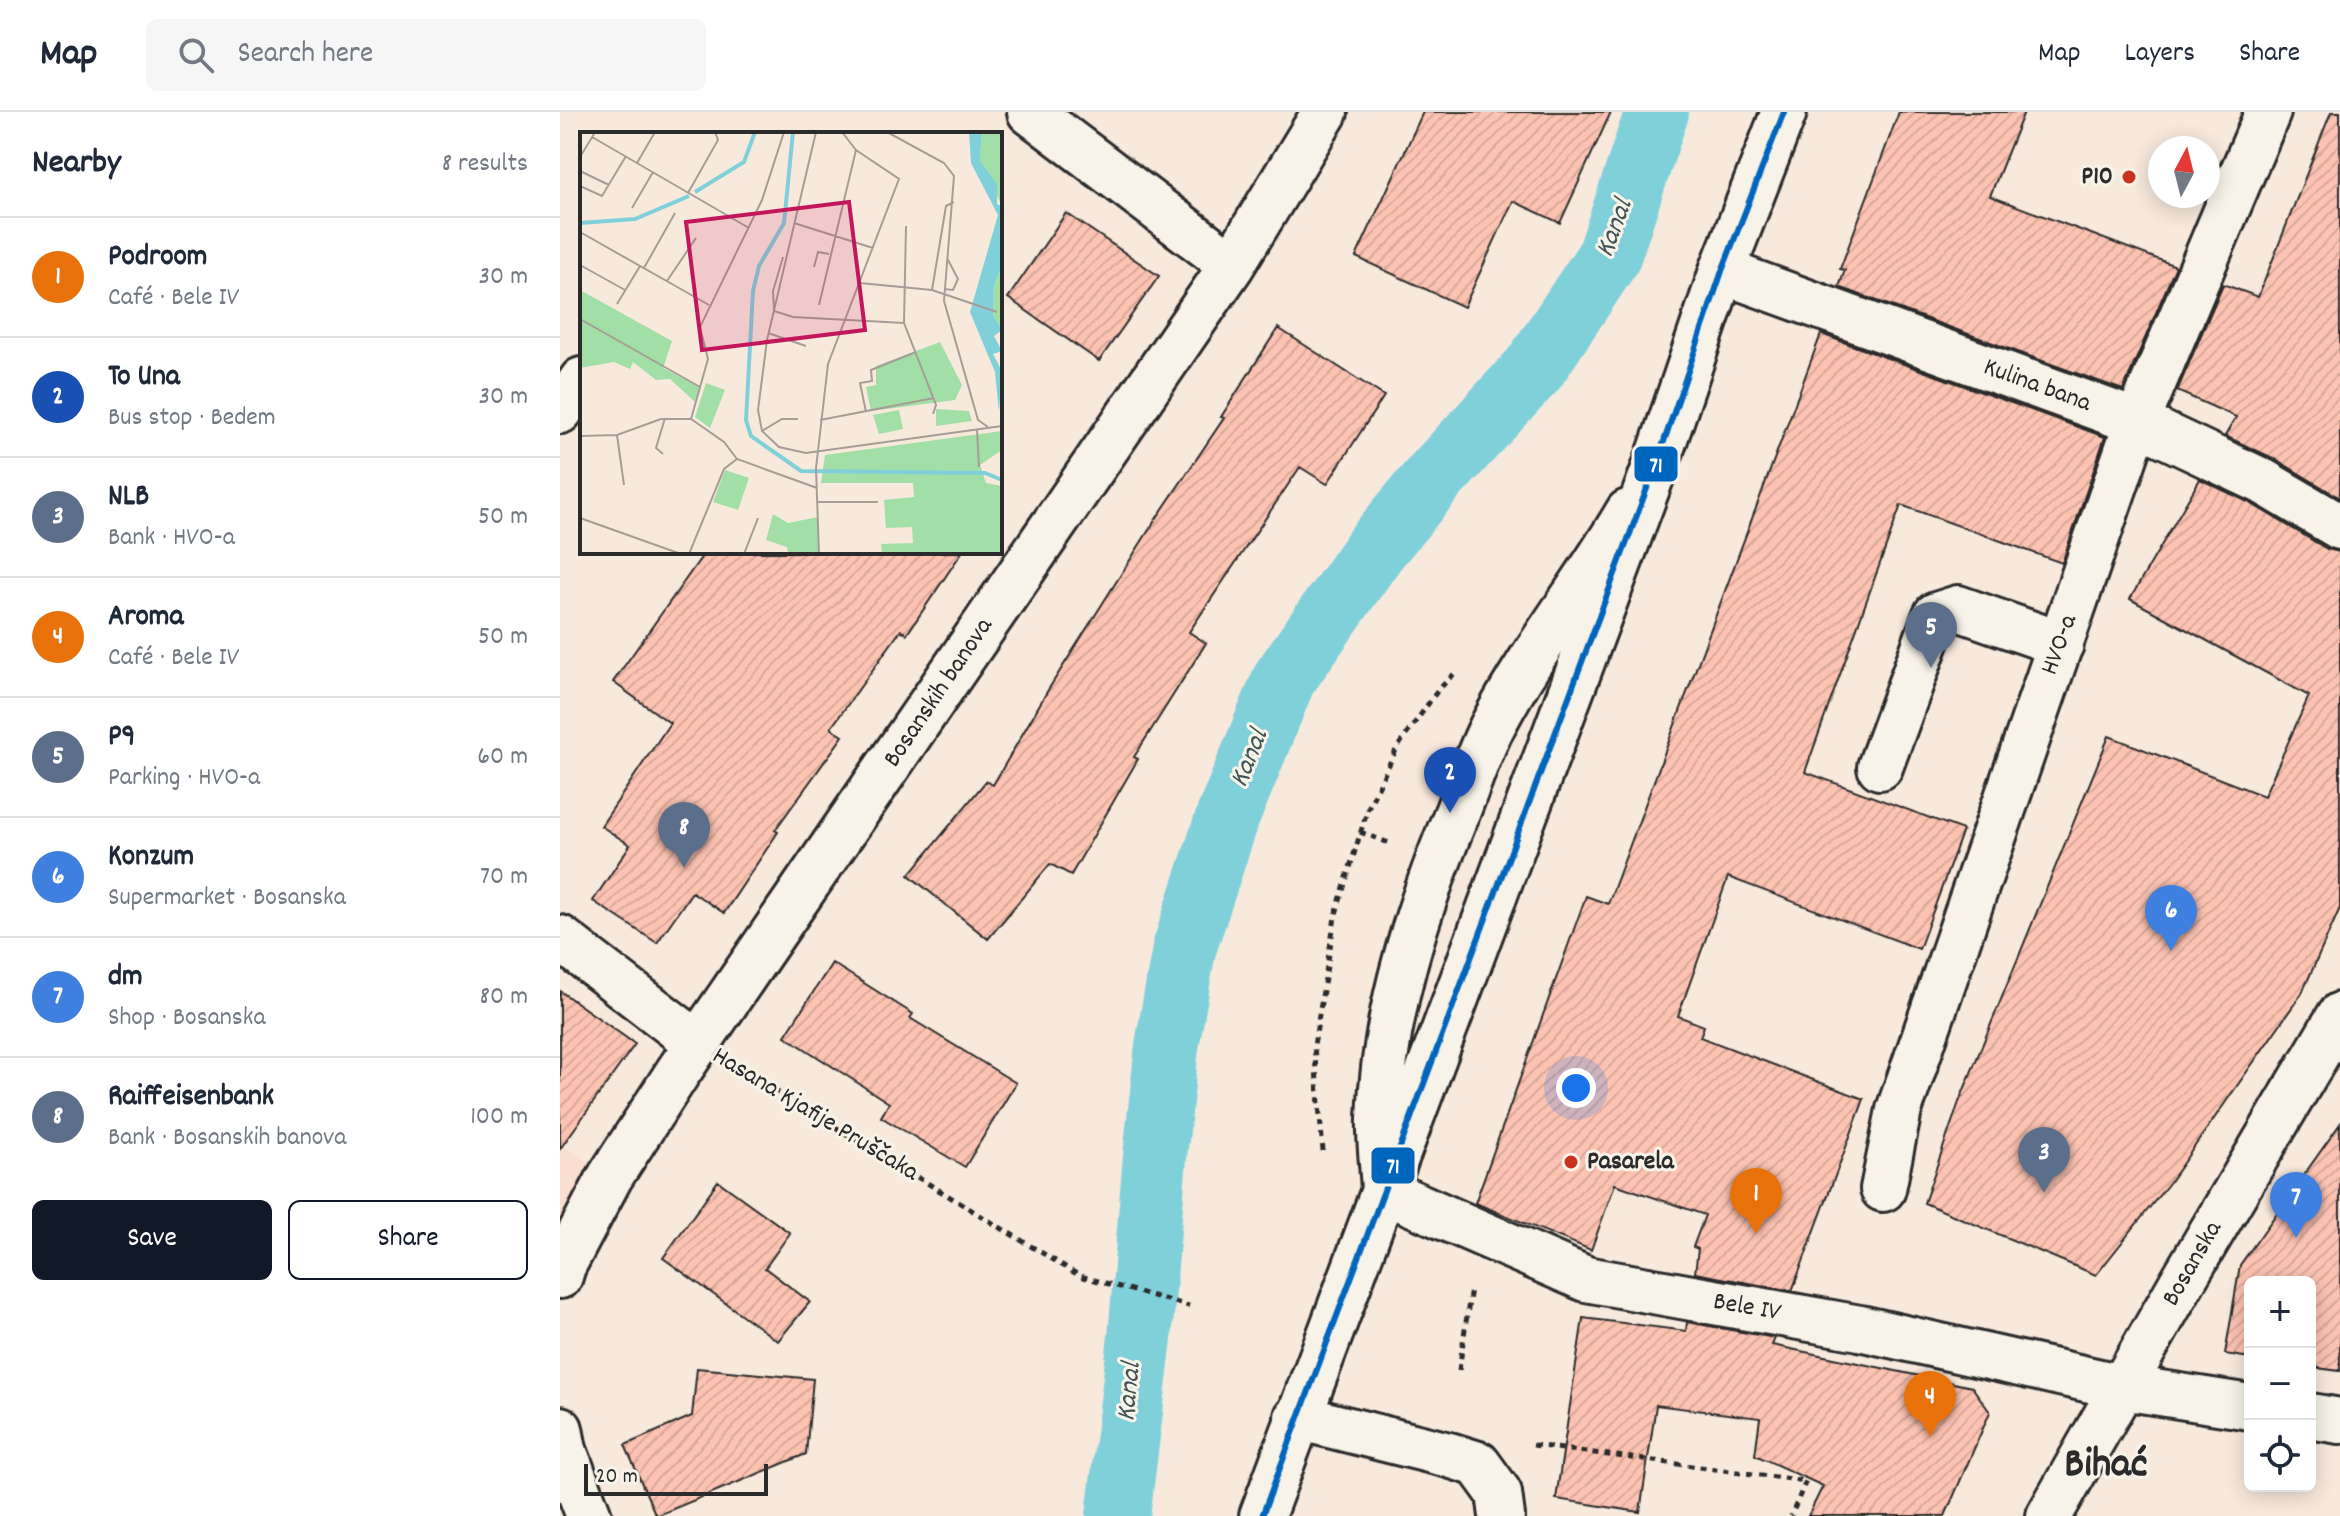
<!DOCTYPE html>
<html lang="en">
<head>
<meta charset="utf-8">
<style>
  :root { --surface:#fff; --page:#f6f6f7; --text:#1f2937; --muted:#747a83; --line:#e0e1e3; --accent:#111827 }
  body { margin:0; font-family:Dekko,sans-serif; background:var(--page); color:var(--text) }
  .controls { position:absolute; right:24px; bottom:24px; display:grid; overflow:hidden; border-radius:12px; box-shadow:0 4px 20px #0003 }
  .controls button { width:72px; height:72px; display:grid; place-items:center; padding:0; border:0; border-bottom:2px solid var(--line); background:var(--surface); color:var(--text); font:40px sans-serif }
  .compass { position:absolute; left:1588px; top:24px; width:72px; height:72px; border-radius:50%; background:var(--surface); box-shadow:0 4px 20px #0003; rotate:7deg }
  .scale { position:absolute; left:24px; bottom:20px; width:184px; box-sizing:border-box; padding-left:8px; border:4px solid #2b2b2b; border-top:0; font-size:22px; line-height:28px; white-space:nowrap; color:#2b2b2b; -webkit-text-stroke:6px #f7f3e8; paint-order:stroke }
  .you { position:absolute; left:1016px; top:976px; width:28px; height:28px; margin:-20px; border:6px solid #fff; border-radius:50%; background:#1a73e8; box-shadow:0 0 0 12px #1a73e833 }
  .badge { display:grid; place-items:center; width:52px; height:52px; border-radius:50%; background:var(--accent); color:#fff; font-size:26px; font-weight:700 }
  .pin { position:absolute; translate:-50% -66px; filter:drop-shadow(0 2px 4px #0008) }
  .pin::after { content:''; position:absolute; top:42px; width:28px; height:24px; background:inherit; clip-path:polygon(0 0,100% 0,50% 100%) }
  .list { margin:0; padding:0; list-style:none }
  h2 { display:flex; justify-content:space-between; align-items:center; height:104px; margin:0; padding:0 32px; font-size:34px }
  h2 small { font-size:26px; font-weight:400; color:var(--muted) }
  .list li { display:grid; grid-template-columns:52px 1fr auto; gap:24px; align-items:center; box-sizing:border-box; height:120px; padding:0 32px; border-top:2px solid var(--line) }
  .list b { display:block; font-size:30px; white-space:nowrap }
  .list p { margin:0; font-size:26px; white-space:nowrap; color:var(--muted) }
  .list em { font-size:26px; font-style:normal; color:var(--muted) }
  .actions { display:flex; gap:16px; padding:24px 32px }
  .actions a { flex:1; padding:18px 0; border:2px solid var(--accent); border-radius:12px; text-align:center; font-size:28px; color:var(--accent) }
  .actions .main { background:var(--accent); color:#fff }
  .icon { flex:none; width:44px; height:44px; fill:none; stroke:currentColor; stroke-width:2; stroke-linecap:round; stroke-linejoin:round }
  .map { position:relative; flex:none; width:1780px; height:1404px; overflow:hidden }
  header { display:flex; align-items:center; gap:48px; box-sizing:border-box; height:112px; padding:0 40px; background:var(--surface); border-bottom:2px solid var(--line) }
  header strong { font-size:38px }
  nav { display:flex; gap:44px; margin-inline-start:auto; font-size:28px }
  .search { width:560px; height:72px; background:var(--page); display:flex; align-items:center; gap:20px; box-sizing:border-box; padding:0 28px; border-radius:12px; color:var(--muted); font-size:30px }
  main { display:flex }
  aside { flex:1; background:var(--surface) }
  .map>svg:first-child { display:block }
  .built { fill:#faded0 }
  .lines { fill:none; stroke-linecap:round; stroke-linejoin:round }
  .canal { stroke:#80d0da; stroke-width:64 }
  .building { fill:url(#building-hatch); stroke:#2b2b2b; stroke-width:2 }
  .minor-casing { stroke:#2b2b2b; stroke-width:50 }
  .major-casing { stroke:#2b2b2b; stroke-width:50 }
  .path { stroke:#2b2b2b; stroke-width:5; stroke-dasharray:6 6; stroke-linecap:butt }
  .minor { stroke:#f7f3e8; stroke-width:44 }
  .major { stroke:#f7f3e8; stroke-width:44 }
  .bus-1-casing { stroke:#f7f3e8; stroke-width:12 }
  .bus-1 { stroke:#0065bd; stroke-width:6 }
  .poi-dot { fill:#c8321e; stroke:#f7f3e8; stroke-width:3 }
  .labels { text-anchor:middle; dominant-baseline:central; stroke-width:6; stroke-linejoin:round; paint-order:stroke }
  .poi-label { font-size:26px; font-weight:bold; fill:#2b2b2b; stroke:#f7f3e8; text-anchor:end }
  .street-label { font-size:26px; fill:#2b2b2b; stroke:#f7f3e8 }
  .water-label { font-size:28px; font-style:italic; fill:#405457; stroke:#f7f3e8 }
  .town-label { font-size:42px; font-weight:bold; fill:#2b2b2b; stroke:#f7f3e8 }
  .inset-river { fill:none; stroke:#80d0da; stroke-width:4 }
  .inset-road { fill:none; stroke:#a69d96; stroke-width:2 }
  .view { fill:#c2185b; fill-opacity:0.15; stroke:#c2185b; stroke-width:4 }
  .inset-edge { fill:none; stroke:#2b2b2b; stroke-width:4 }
  .line-badge { stroke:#f7f3e8; stroke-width:3 }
  .badge-label { font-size:22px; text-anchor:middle; font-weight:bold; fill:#fff }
</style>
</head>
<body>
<header>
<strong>Map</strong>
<div class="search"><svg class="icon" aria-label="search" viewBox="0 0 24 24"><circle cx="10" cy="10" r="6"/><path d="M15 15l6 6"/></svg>Search here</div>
<nav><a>Map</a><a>Layers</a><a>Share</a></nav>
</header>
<main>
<aside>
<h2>Nearby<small>8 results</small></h2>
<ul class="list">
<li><span class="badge" style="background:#e8710a">1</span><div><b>Podroom</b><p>Café · Bele IV</p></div><em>30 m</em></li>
<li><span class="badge" style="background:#1a4fb4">2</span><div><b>To Una</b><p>Bus stop · Bedem</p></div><em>30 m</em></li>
<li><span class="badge" style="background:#5c6f8a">3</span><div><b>NLB</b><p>Bank · HVO-a</p></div><em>50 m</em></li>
<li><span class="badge" style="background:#e8710a">4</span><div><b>Aroma</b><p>Café · Bele IV</p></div><em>50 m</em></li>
<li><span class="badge" style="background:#5c6f8a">5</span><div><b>P9</b><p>Parking · HVO-a</p></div><em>60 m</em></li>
<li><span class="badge" style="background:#3f7fe0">6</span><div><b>Konzum</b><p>Supermarket · Bosanska</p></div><em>70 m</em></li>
<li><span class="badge" style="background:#3f7fe0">7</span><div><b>dm</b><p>Shop · Bosanska</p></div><em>80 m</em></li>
<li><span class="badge" style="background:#5c6f8a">8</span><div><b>Raiffeisenbank</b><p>Bank · Bosanskih banova</p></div><em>100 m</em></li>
</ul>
<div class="actions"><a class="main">Save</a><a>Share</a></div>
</aside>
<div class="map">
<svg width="1780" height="1404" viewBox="0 0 1780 1404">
  <defs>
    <pattern id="building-hatch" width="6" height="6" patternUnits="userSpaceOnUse" patternTransform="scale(2)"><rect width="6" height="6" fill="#fdc3b2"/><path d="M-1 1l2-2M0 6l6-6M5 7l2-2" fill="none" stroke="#d9a899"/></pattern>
  </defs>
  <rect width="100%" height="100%" fill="#f8e9dd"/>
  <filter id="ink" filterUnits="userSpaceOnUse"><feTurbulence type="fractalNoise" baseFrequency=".0125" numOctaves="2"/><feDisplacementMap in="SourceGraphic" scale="16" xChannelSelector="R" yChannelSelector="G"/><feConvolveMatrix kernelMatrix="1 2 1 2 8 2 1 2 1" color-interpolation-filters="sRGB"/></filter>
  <g filter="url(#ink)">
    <path class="built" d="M0 1031 50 1065 0 1164Z"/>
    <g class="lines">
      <path class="canal" d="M558 1404 580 1226 595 1044 607 934 624 837 668 704 724 567 815 437 874 366 974 257 1049 144 1097 0"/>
    </g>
    <path class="building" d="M863 0H1051L1000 111 953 89 904 195 796 145Z
      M1339 0H1464L1430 84 1616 154 1563 278 1279 175 1285 158 1280 157Z
      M1771 0H1780V386L1715 347 1665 324 1676 305 1617 279 1663 172 1698 185Z
      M506 101 599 164 539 249 448 186Z
      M718 216 824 284 767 372 740 355 629 520 646 531 574 645 578 647 511 763 490 752 428 827 349 763 426 669 433 673 488 578 594 410 664 306 661 305Z
      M1261 222 1545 325 1502 451 1341 393 1245 660 1403 718 1359 837 1168 765 1118 904 1144 914 1140 925 1304 987 1232 1179 1135 1161 1138 1137 1133 1135 1145 1103 1055 1072 1031 1138 915 1091 1026 784 1048 792Z
      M1640 367 1690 391 1767 437 1780 440V796L1742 881 1609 1071 1536 1163 1364 1091 1399 990 1549 624 1704 684 1749 584 1570 487Z
      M145 440H402L347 522 341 518 271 616 283 624 215 718 218 720 164 801 132 780 97 831 33 789 70 733 41 714 110 611 53 570Z
      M272 851 353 902 350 906 456 971 405 1055 321 1005 329 991 225 924Z
      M0 879 75 932 0 1037Z
      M1780 1012V1259L1750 1255V1170H1690V1246L1665 1242 1680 1153Z
      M158 1069 230 1121 205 1156 250 1190 218 1229 103 1146Z
      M1023 1206 1126 1219 1127 1210 1215 1226 1212 1233 1412 1275 1430 1300 1385 1404H1248L1263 1374 1195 1343 1200 1306 1096 1293 1080 1400 996 1387Z
      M137 1256 253 1267 246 1342 96 1404 65 1333 132 1304Z"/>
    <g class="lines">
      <defs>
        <path id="minor" d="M470 0 672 153
          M1162 159 1577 310 1702 369 1780 415
          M0 299 22 268
          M1068 400C1026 472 973 537 934 611 919 639 909 671 897 701 857 798 824 900 820 1006 819 1030 823 1055 824 1079L1026 1167 1300 1216 1562 1275 1690 1295
          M1320 655 1376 503 1398 496 1501 532
          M0 826 137 931
          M1323 1077 1339 998 1577 310 1708 0
          M0 1164 3 1154 50 1065 118 960 672 153 765 0
          M1750 1304 1780 1309
          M737 1305 889 1343 918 1352 939 1381 942 1404
          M0 1317 4 1338 29 1404
          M1489 1404 1625 1165 1780 903"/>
        <path id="major" d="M702 1404 1098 347 1162 159 1224 0"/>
      </defs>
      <use href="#minor" class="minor-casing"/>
      <use href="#major" class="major-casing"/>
      <path class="path" d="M800 720 829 731
        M183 959 520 1164 629 1194
        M763 1039 754 934 775 805 808 696 837 636 878 578 897 559
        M899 1258 911 1176
        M973 1333 1246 1369 1231 1404"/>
      <use href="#minor" class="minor"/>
      <use href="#major" class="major"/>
      <defs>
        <path id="bus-1" d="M702 1404 1098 347 1162 159 1224 0"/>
      </defs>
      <use href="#bus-1" class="bus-1-casing"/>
      <use href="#bus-1" class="bus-1"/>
    </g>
  </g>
  <g class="poi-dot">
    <circle cx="1569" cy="65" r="8"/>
    <circle cx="1011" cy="1050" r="8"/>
  </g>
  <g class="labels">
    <g class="poi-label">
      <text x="1553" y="65">P10</text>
      <text x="1027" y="1050" text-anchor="start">Pasarela</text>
    </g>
    <g class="street-label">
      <text transform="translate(1477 274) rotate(20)">Kulina bana</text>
      <text transform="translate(1500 533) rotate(-70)">HVO-a</text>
      <text transform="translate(379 581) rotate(-56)">Bosanskih banova</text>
      <text transform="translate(255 1003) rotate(31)">Hasana Kjafije Pruščaka</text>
      <text transform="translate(1633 1152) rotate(-60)">Bosanska</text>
      <text transform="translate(1187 1196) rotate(10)">Bele IV</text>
    </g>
    <g class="water-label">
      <text transform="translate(1056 117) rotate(-69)">Kanal</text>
      <text transform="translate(691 647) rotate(-68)">Kanal</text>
      <text transform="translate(571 1280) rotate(-84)">Kanal</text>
    </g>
    <g class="town-label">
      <text x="1546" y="1355">Bihać</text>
    </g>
  </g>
  <g transform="translate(20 20)">
    <rect width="422" height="422" fill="#f8e9dd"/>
    <path d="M422 134V198L413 183 414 153ZM126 251 145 258 130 296 115 285ZM356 277 389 279 392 289 356 294ZM319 278 323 297 299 302 293 283ZM145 338 169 346 158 378 133 370Z" fill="#a1dfa7"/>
    <path d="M402 0H422V74L400 29Z" fill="#a1dfa7"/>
    <path d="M0 158 92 209 83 236 120 255 115 270 90 247 76 248 53 230 50 237 34 230 0 236Z" fill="#a1dfa7"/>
    <path d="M360 210 382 253 375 268 291 279 286 255 296 253V234ZM422 299V318L400 333 406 351 422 354V422H302L301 412 333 411 332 395 306 396 304 368 334 365 333 351H241L245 323ZM193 382 208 391 238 385 239 422H208L207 415 186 408Z" fill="#a1dfa7"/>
    <path d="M389 0H402L400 29 417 52V72L422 74V134L414 153 413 183 422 198 414 204 422 219 413 222 422 239 419 280 415 240 390 180 418 83 391 31Z" fill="#80d0da"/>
    <path class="inset-river" d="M213 0 204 91 179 134 173 159 166 288 171 304 221 339 405 341 422 348M115 60 164 30 175 0M0 91 55 87 109 64"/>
    <path class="inset-road" d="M236 0 187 208 178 278 182 299 199 315 226 321 422 294M307 0 364 31 374 44 364 169 398 288 408 295M12 5 169 96M0 25 14 2M57 31 75 0M0 39 29 53M0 54 22 64 46 24M108 61 138 8 135 0M52 76 73 40M214 91 293 116M326 94 324 191 356 273 353 282M0 100 129 173M203 125 193 159 194 179 213 185 324 191M0 133 45 158M234 135 238 120 249 122M64 136 95 81M87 149 116 106M280 151 352 158 417 180M364 157 373 158 378 147 367 126M352 158 366 74 374 70M37 172 60 134M239 173 276 18M0 187 120 255M188 201 226 214M286 280 280 251 292 249 291 238 336 220M111 287 128 227 120 195 182 68 204 0M240 288 354 266M397 297 399 335M182 299 202 287H218M37 303 44 353M0 304 37 303 81 287H111L144 310 157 327 237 356M83 322 76 316 85 286M237 370H298M0 386 101 422M109 422 144 337 157 327M164 422 178 386M239 422 236 336 248 232 319 47 276 18 262 0"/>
    <path class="view" d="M269 70 285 198 122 218 106 90Z"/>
    <rect width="422" height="422" class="inset-edge"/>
  </g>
  <g class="line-badge">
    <rect x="1073" y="333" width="46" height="38" rx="8" fill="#0065bd"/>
    <rect x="810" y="1034" width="46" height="39" rx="8" fill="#0065bd"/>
  </g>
  <g class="badge-label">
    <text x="1096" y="360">71</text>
    <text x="833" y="1061">71</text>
  </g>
</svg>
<div class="controls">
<button>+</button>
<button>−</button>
<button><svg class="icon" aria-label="locate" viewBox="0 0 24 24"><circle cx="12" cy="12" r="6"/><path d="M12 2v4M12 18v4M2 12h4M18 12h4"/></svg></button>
</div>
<svg class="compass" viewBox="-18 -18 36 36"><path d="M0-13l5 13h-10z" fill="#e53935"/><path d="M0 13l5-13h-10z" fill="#747a83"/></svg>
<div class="scale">20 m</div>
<div class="you"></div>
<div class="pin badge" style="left:1196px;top:1122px;background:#e8710a">1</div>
<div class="pin badge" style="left:890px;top:701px;background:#1a4fb4">2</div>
<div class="pin badge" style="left:1484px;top:1081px;background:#5c6f8a">3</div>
<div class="pin badge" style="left:1370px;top:1325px;background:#e8710a">4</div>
<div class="pin badge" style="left:1371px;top:556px;background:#5c6f8a">5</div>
<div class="pin badge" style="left:1611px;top:839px;background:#3f7fe0">6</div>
<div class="pin badge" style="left:1736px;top:1126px;background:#3f7fe0">7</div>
<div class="pin badge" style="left:124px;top:756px;background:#5c6f8a">8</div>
</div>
</main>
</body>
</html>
